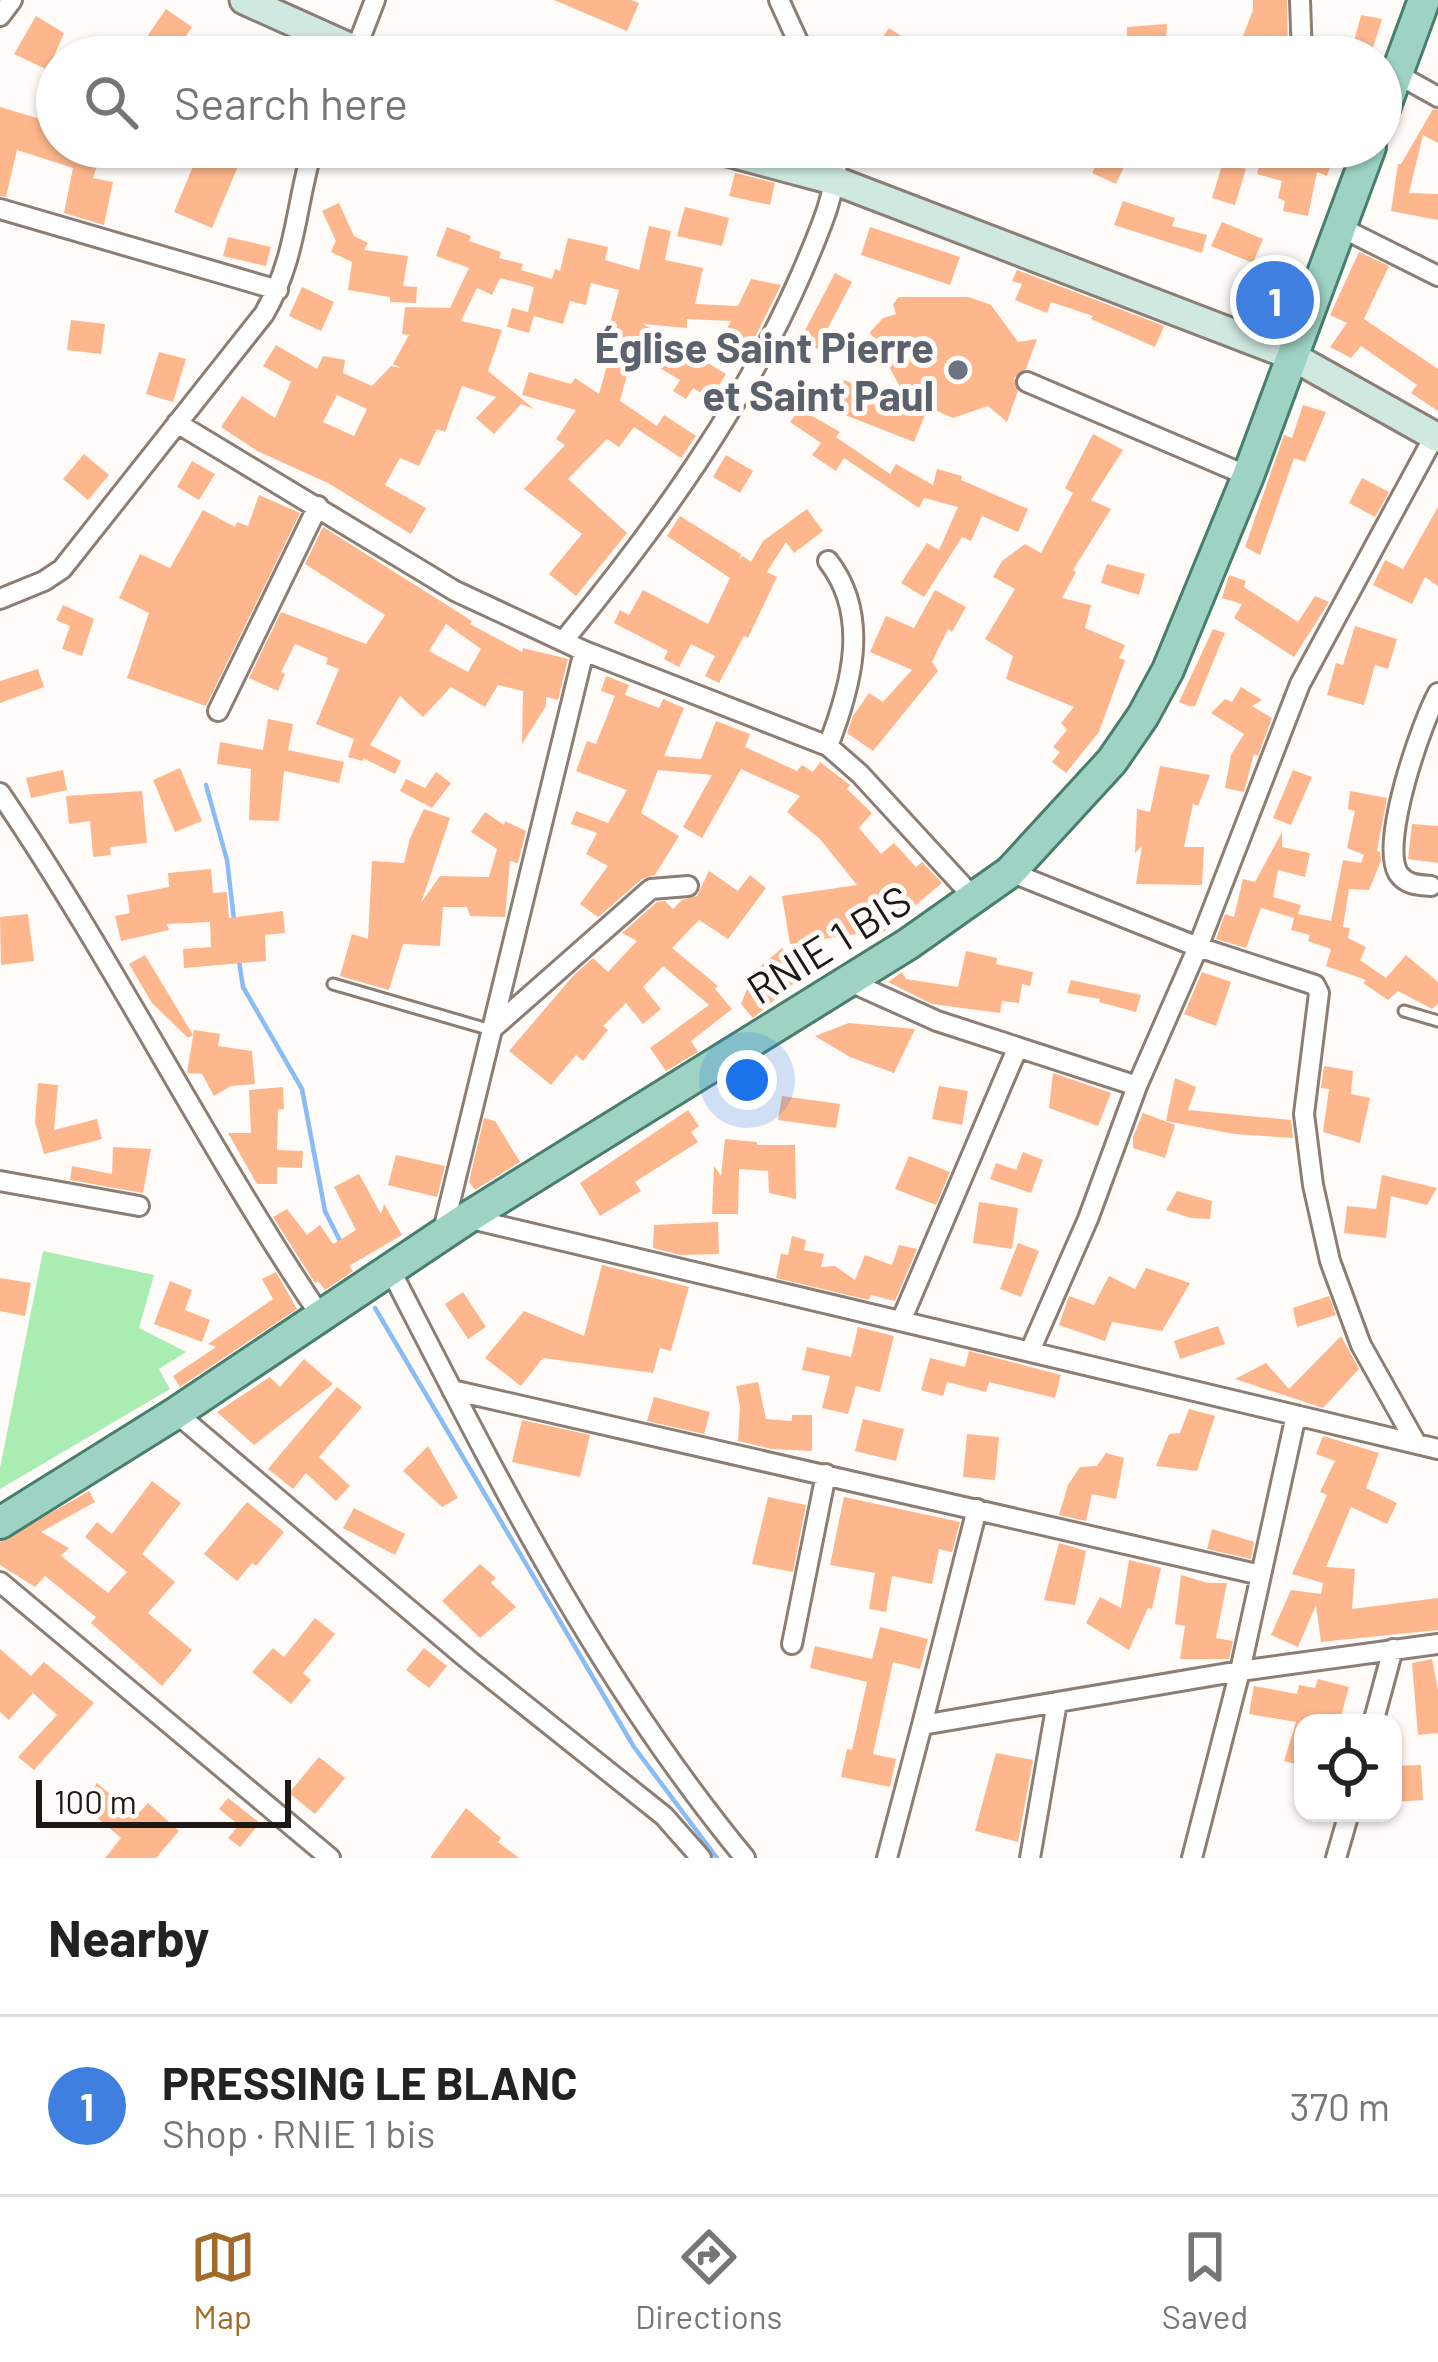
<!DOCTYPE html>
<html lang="en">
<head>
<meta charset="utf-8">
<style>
  :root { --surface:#fff; --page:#f6f6f6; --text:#222; --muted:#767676; --line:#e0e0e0; --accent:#a36b28 }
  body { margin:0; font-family:Barlow,sans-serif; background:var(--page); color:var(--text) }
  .controls { position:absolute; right:36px; bottom:36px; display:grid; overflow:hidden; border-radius:24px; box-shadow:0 3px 9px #0004 }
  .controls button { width:108px; height:108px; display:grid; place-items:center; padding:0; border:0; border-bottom:3px solid var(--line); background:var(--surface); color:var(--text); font:60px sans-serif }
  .scale { position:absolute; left:36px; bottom:30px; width:255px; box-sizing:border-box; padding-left:12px; border:6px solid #1e1815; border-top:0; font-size:33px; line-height:42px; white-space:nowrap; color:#1e1815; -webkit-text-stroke:9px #fefbf8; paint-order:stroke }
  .you { position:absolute; left:747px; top:1080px; width:42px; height:42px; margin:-30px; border:9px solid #fff; border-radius:50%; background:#1a73e8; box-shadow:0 0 0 18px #1a73e833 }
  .badge { display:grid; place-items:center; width:78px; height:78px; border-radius:50%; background:var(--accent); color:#fff; font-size:39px; font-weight:700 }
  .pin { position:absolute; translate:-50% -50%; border:6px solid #fff; box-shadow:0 3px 12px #0006 }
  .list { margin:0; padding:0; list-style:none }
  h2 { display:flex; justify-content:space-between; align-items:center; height:156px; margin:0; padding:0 48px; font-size:51px }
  h2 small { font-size:39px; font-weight:400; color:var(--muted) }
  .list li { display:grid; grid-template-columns:78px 1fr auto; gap:36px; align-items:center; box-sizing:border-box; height:180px; padding:0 48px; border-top:3px solid var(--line) }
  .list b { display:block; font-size:45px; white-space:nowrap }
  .list p { margin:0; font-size:39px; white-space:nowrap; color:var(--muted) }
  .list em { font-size:39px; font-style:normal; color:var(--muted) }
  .icon { flex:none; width:66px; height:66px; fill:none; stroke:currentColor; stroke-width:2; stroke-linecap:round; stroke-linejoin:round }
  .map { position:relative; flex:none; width:1438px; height:1858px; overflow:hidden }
  .search { position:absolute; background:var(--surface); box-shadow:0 3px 9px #0004; left:36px; right:36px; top:36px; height:132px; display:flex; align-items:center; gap:30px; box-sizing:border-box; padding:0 42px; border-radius:66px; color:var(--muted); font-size:45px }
  .sheet { height:336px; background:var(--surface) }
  nav { display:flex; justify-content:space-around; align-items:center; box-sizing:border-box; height:168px; border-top:3px solid var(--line); background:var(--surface); font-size:33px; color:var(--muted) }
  nav a { display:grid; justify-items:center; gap:6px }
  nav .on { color:var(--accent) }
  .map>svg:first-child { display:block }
  .green { fill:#a9edb2 }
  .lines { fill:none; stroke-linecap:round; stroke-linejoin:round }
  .stream { stroke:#89bcf6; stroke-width:4.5 }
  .building { fill:#feb78d; fill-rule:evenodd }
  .lane-casing { stroke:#8c7e75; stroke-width:15 }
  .street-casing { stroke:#8c7e75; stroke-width:24 }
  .secondary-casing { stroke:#8c7e75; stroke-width:33 }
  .primary-casing { stroke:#487e6d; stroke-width:36 }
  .lane { stroke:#fff; stroke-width:9 }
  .street { stroke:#fff; stroke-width:18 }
  .secondary { stroke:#cfe9e1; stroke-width:27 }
  .primary { stroke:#9ed3c4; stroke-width:30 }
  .worship-dot { fill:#6b7280; stroke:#fefbf8; stroke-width:4.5 }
  .labels { text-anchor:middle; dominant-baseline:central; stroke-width:10; stroke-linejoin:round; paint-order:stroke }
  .worship-label { font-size:42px; font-weight:bold; fill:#5b616d; stroke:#fefbf8; text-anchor:end }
  .street-label { font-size:42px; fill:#1e1815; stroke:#fefbf8 }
</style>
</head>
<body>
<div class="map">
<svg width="1438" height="1858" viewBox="0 0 1438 1858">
  <rect width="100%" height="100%" fill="#fefbf8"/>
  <path class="green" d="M43 1251 154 1275 139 1328 186 1352 159 1369 170 1389 0 1489V1468Z"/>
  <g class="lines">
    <path class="stream" d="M206 785 227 860 234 920
      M239 961 243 987 302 1089 325 1211 342 1245
      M375 1308 634 1747 717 1858"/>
  </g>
  <path class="building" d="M554 0H631L639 3 627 31Z
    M1253 0H1287L1288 49 1268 48 1263 57H1235L1253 10Z
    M166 9 192 27 174 54 148 35Z
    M1361 15 1382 19 1370 57 1351 52Z
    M36 16 64 33 48 70 14 54Z
    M1167 24 1166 39 1179 43 1175 57H1152L1155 47 1127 48V27Z
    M889 28 912 43 915 36 959 57H869Z
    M0 107 57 124V147H103L93 178 113 182 104 225 64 213 73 168 17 150 6 197 0 196Z
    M1433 109 1438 110V143L1423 135 1409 193 1438 194V220L1391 211 1398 164H1401Z
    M201 147H212L241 159 212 228 174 212Z
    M1106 147H1122L1131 152 1116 184 1092 173Z
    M1264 147 1314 161 1319 147H1337L1327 176 1317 172 1308 216 1283 211 1285 201 1278 198 1282 181 1257 174Z
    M1223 162 1246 169 1235 205 1212 198Z
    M735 173 775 183 770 205 729 196Z
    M1123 201 1175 218 1172 226 1207 235 1202 253 1114 225Z
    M339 203 354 236 368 243 364 250 408 256 403 286 417 287 416 303 390 302V297L348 290 352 262 331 252 336 241 322 211Z
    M685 207 729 218 722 246 677 236Z
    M1222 222 1263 239 1253 263 1211 246Z
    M649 226 671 231 665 260 703 268 695 304 738 306 751 279 781 285 751 345 726 331 731 321 687 319V328L643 324 726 374 711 399 693 388 686 399 673 391 680 380 633 352 620 401 657 426 664 415 696 436 681 458 634 427 619 447 607 439 568 479 627 533 576 596 549 574 582 534 524 489 565 445 556 439 576 410 522 395 529 372 571 384 575 378 599 394 615 337 607 335 619 290 591 283 586 305 570 301 563 324 534 316 529 333 507 327 512 308 528 312 534 287 500 278 492 295 477 288 461 321 502 330 488 371 534 409 521 404 494 434 476 418 496 397 462 386 445 432 437 429 419 466 400 458 385 485 426 508 411 534 328 483 257 451 221 427 242 396 275 418 291 382 263 366 276 345 317 369 323 356 345 360 343 373 372 386 391 366 401 368 393 364 409 335 402 334 405 307 450 308 469 268 436 256 447 227 471 236 469 241 501 252 499 258 523 264 521 270 552 279 555 269 560 271 568 238 608 247 605 260 639 270ZM337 395 367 409 354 436 323 422Z
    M870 227 960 257 950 285 861 255Z
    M228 237 271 247 266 266 223 256Z
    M1359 252 1389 266 1364 319 1438 369V411L1411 393 1417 385 1361 346 1351 358 1330 347 1347 323 1330 315Z
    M1017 270 1164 326 1155 347 1091 319 1093 316 1051 302 1047 313 1015 300 1022 284 1012 281Z
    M835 273 852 282 817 349 800 340Z
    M302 287 334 302 321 331 289 316Z
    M899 297H969L991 305 1018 342 1037 339 1026 369 1014 378 1018 391 1007 422 988 406 953 418 928 407 914 442 830 409 841 379 910 405 870 332 883 318 896 314 893 304Z
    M71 320 105 324 101 354 67 350Z
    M159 352 186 359 173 402 146 394Z
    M1303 405 1326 412 1305 462 1294 458 1260 555 1245 547 1284 435 1292 438Z
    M800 409 840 432 836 437 890 474 896 464 933 485 937 469 962 476 961 480 1028 509 1018 532 982 516 971 541 962 537 924 597 901 583 927 543 939 550 958 507 924 498 919 508 844 458 836 471 812 455 821 443 790 422Z
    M1093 434 1123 450 1091 500 1111 509 1073 570 1076 572 1062 598 1091 605 1085 628 1125 645 1119 658 1125 660 1099 732 1066 773 1052 762 1060 752 1053 747 1067 730 1061 723 1074 707 1006 679 1013 656 985 639 1015 589 993 577 1002 561 1025 544 1041 553 1073 493 1065 488Z
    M84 454 109 475 88 500 63 479Z
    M726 455 753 471 740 493 713 477Z
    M192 461 215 474 199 500 177 487Z
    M1362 478 1389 492 1375 517 1349 503Z
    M259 495 300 513 206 706 127 678 149 613 119 598 140 554 170 568 203 510 235 527 237 522 248 526Z
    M1438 507V586L1425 577 1412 604 1373 585 1385 560 1403 569Z
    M807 509 823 531 794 553 786 542 767 572 777 577 748 638 744 636 719 683 705 676 715 656 691 644 679 667 664 659 668 651 614 623 620 610 629 615 643 590 708 624 730 578 667 536 680 516 741 554 739 559 743 556 751 562 763 541Z
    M323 527 461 614 472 621 470 624 522 652 523 648 568 659 558 700 546 697V706L522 744 523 691 498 685 485 707 451 687 423 717 400 696 370 745 401 761 395 774 363 758V761L348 757 354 739 316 724 339 669 326 664 328 658 295 644 281 672 285 674 278 691 249 678 281 612 366 644 385 615 305 564ZM446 624 481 649 468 672 429 651Z
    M1107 564 1145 574 1139 595 1101 583Z
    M1229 575 1246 581 1244 587 1298 622 1315 596 1329 602 1294 657 1234 618 1242 604 1222 598Z
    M935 590 966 607 952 632 948 629 932 662 938 671 873 751 847 733 853 716 869 693 883 702 912 670 870 652 886 616 914 628Z
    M63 605 94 619 82 656 62 649 70 626 56 620Z
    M1355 626 1397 639 1388 669 1375 665 1364 705 1327 695 1336 663 1343 665Z
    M1213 629 1225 633 1195 706H1189L1179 702Z
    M38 669 44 687 0 703V681Z
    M606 676 629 685 625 695 659 708 663 699 684 708 664 756 701 759 716 721 750 734 745 747 797 771 802 765 813 772 820 762 850 785 847 789 872 813 859 828 881 854 894 843 916 867 922 862 942 883 879 936 876 931 790 944 782 896 857 885 820 839 787 812 800 796 741 769 702 838 683 827 712 775 658 770 641 813 679 836 655 875 642 879 598 917 580 904 608 866 586 854 597 833 571 824 576 811 608 823 627 790 576 771 587 741 596 744 615 696 601 691Z
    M1241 687 1262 700 1252 706 1272 718 1258 756 1254 754 1244 792 1225 788 1231 755 1244 734 1211 713 1225 699 1232 702Z
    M268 719 293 724 288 750 344 762 339 783 284 771 279 821 249 820 251 769 217 764 220 742 263 750Z
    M1160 766 1210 775 1198 806 1193 804 1184 847H1204L1202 885 1136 884 1142 846 1135 853 1137 809 1150 812Z
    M180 768 202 821 175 832 153 780Z
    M63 770 67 790 31 798 26 778Z
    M1293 770 1312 777 1291 825 1273 818Z
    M436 772 451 783 432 808 400 791 406 779 425 788Z
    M142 791 147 843 110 847 111 855 93 857 90 821 69 824 66 796Z
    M1350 791 1387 798 1377 851 1380 852 1381 861 1369 890 1349 889 1343 927 1350 928 1348 938 1366 947 1360 960 1386 978 1406 955 1438 982V1004L1432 1009 1398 991 1388 1000 1363 983 1366 980 1326 966 1331 949 1308 941 1310 935 1291 930 1294 918 1261 908 1246 948 1216 939 1225 914 1234 917 1243 879 1255 882 1282 832V847L1310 853 1305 877 1278 870 1273 897 1301 905 1298 914 1331 921 1343 860 1361 863 1364 855 1347 848 1355 811 1348 809Z
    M424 809 450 818 421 903 440 876 489 877 497 849 471 832 485 812 504 825 505 821 526 831 518 863 510 861 505 917 470 916 467 907H443L440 946 403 944 389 990 340 976 352 934 368 939 372 861 404 863 410 838Z
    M1412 824 1438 826V863L1408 859Z
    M211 869 213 893 227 892 229 918 283 911 285 933 265 935 266 961 184 968 183 949 211 947 210 922 167 924 169 930 121 941 115 916 130 913 127 895 169 887 168 873Z
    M709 871 738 891 750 875 766 888 728 939 699 920 672 948 718 986 715 989 732 1009 691 1041 698 1052 666 1071 650 1048 709 1005 663 966 643 987 661 1009 643 1024 626 1003 603 1026 608 1030 583 1061 576 1055 551 1085 509 1051 573 976 593 958 608 972 637 941 622 933 657 902 665 901 673 909 682 900 697 896Z
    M28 914 34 961 1 965 0 917Z
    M782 948 805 974 753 1018 741 1004 754 972Z
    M966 951 997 958 996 964 1033 972 1030 986 1022 984 1019 1003 1002 1001 1000 1013 932 1004 888 982 902 972 906 979 958 987Z
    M145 955 193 1035 188 1038 152 1003 129 964Z
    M1202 972 1231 982 1216 1026 1184 1014Z
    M1071 980 1141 995 1136 1012 1099 1002 1100 999 1067 993Z
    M849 1023 915 1029 894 1073 850 1057 815 1036Z
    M194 1030 220 1034 218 1046 252 1051 255 1084 231 1086 214 1096 202 1074 187 1073Z
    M1324 1066 1353 1071 1351 1094 1370 1098 1360 1143 1323 1132 1329 1089 1321 1088Z
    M1053 1073 1111 1093 1098 1126 1049 1108Z
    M1175 1078 1196 1087 1188 1110 1291 1120 1293 1138 1234 1134 1166 1121Z
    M38 1083 58 1085 54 1130 97 1119 102 1139 44 1154 35 1122Z
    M939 1086 968 1091 962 1125 932 1119Z
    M283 1087 284 1109 278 1110 277 1150 303 1151 302 1168 277 1167V1184H257L228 1133H251L249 1090Z
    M782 1096 840 1104 836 1128 778 1120Z
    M688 1110 699 1126 691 1132 698 1142 635 1182 641 1191 600 1216 580 1183Z
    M1143 1113 1175 1125 1165 1158 1133 1148V1137Z
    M484 1118 495 1121 520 1162 475 1190 469 1182Z
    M725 1139 757 1142V1145H795L796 1199 769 1193 768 1171 739 1169 738 1214H712L714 1166 721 1176Z
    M113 1147 151 1149 143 1193 70 1180 72 1166 112 1174Z
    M1023 1152 1043 1160 1031 1193 990 1179 996 1163 1016 1170Z
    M396 1155 445 1166 437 1197 388 1185Z
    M909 1156 950 1172 936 1205 895 1189Z
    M359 1174 381 1214 384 1204 402 1235 349 1266 353 1271 325 1290 318 1281 315 1283 273 1217 287 1209 307 1235 320 1225 333 1244 356 1230 334 1187Z
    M1382 1175 1437 1188 1427 1205 1391 1196 1386 1238 1344 1233 1347 1206 1376 1209Z
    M1177 1191 1212 1201 1210 1219 1191 1218 1166 1210Z
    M979 1202 1018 1208 1012 1249 973 1243Z
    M718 1222 719 1254 680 1255 653 1248 654 1225Z
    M792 1236 806 1240 804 1250 824 1254 821 1267 835 1266 855 1280 865 1255 892 1265 899 1245 917 1249 895 1301 871 1295 869 1300 776 1278 781 1254 788 1255Z
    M1018 1243 1039 1251 1021 1297 1000 1289Z
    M602 1265 689 1287 671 1351 660 1348 653 1373 543 1358 521 1386 485 1358 524 1311 584 1336Z
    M1146 1268 1190 1283 1162 1331 1112 1322 1105 1341 1059 1325 1069 1296 1094 1305 1109 1276 1135 1289Z
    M276 1272 297 1309 180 1387 173 1376 216 1347 208 1344 273 1299 262 1279Z
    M0 1278 31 1283 25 1316 0 1311Z
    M170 1281 192 1290 185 1310 210 1320 202 1342 154 1324Z
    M463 1292 486 1327 468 1339 445 1304Z
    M1329 1296 1336 1315 1297 1327 1293 1308Z
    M1218 1326 1225 1344 1180 1359 1174 1341Z
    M858 1327 894 1336 880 1392 856 1386 848 1414 822 1408 830 1376 802 1370 807 1347 851 1357Z
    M1341 1336 1359 1369 1323 1408 1235 1379 1266 1363 1289 1389Z
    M969 1351 1061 1375 1055 1398 989 1382 986 1392 947 1382 943 1396 921 1390 930 1358 965 1367Z
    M304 1359 333 1384 254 1445 217 1412 270 1377 280 1387Z
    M758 1382 766 1419 792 1421V1415H812V1451L772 1449 738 1441 740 1407 736 1386Z
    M337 1387 362 1407 319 1457 350 1486 336 1501 306 1473 293 1489 268 1469Z
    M654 1397 710 1412 704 1434 647 1421Z
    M1189 1409 1215 1416 1197 1471 1156 1466 1169 1434 1180 1433Z
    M863 1419 904 1429 896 1461 855 1451Z
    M522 1420 590 1435 580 1477 512 1462Z
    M967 1434 999 1437 995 1480 963 1477Z
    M1323 1436 1379 1453 1366 1488 1397 1503 1387 1524 1351 1507 1326 1567 1355 1569 1352 1609 1438 1598V1630L1321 1642 1316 1605 1298 1647 1271 1635 1291 1590 1321 1594 1323 1583 1292 1574 1327 1495 1320 1492 1335 1461 1316 1454Z
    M428 1446 458 1498 442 1507 403 1471Z
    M1106 1453 1124 1458 1116 1499 1092 1494 1086 1521 1059 1515 1068 1485 1080 1467 1097 1466Z
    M152 1481 181 1503 142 1554 175 1582 148 1613 192 1650 162 1686 91 1623 96 1617 45 1576 35 1587 0 1565V1542L89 1491 95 1502 41 1532 69 1548 61 1556 108 1593 127 1572 85 1537 97 1522 112 1534Z
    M768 1497 806 1505 793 1572 752 1564Z
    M844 1497 960 1522 952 1552 939 1549 932 1584 892 1576 886 1612 869 1609 875 1573 830 1565Z
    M247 1502 284 1532 256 1566 252 1563 237 1581 204 1554Z
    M354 1508 405 1534 395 1555 343 1528Z
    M1212 1529 1254 1542 1251 1559 1207 1549Z
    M1059 1543 1086 1551 1075 1605 1044 1600Z
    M1129 1560 1161 1568 1152 1609 1148 1608 1129 1650 1086 1623 1100 1597 1121 1608Z
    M480 1564 496 1578 491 1583 516 1607 480 1638 442 1601Z
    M1181 1575 1208 1583H1227L1216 1638 1233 1641 1229 1659H1180L1185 1626 1175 1624Z
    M315 1618 335 1634 303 1673 311 1680 291 1704 252 1672 273 1648 284 1657Z
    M880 1627 928 1639 920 1669 893 1662 873 1754 896 1759 890 1787 841 1777 847 1749 852 1750 867 1682 810 1668 815 1646 872 1659Z
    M424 1648 447 1666 429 1688 406 1670Z
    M0 1649 31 1676 44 1662 94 1703 34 1770 18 1757 57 1715 33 1693 9 1720 0 1712Z
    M1432 1659 1438 1690V1733L1418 1735 1412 1663Z
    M1318 1679 1349 1687 1339 1723H1303V1766L1284 1761 1296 1722 1249 1714 1254 1686 1297 1694 1299 1685 1315 1688Z
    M996 1753 1033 1760 1018 1842 975 1831Z
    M319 1757 345 1778 315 1814 289 1793Z
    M1421 1765 1423 1800 1393 1802V1766Z
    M97 1783 136 1816 148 1803 179 1831 156 1858H105L121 1838 80 1803Z
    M228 1798 260 1823 240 1847 228 1838 239 1825 219 1809Z
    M466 1808 501 1838 498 1842 519 1858H430Z"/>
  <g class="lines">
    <defs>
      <path id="lane" d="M333 984 491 1030
        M1404 1011 1438 1021"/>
      <path id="street" d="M779 0 805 57
        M1300 0 1302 57
        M0 16 12 0
        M353 57 375 0
        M1397 74 1438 97
        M0 209 278 290
        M1338 226 1438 276
        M1027 382 1248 476
        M177 423 455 591 584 651 828 746 860 774 974 898
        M828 561C871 616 851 687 828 746
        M0 599 44 581 62 569 264 314C297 257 295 207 313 147
        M564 640C657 527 745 405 803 270 820 230 838 190 838 147
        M218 711 318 506
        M0 793C115 962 206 1146 320 1315
        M1010 872 1198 947 1315 985 1319 993 1304 1114 1313 1185 1330 1261 1361 1345 1416 1443
        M1431 886C1418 885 1406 885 1398 873 1380 842 1421 724 1438 693
        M848 981 937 1021 1137 1086
        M491 1030 651 889 688 886
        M0 1181 139 1206
        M467 1218 1438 1449
        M442 1235 584 651
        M390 1269C497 1477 595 1676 745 1858
        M901 1321 1017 1049
        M1030 1351 1088 1219 1137 1086 1198 947 1300 684 1435 435
        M452 1390 1261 1575
        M176 1413 471 1662 664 1816 701 1858
        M0 1582 330 1858
        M792 1644 826 1474
        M1373 1723 1393 1649
        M922 1725 977 1509
        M887 1858 922 1725 1240 1671 1438 1644
        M1030 1858 1057 1702
        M1192 1858 1240 1671 1296 1415
        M1336 1858 1349 1813"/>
      <path id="secondary" d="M244 0 371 57
        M709 147 836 181 1290 355 1438 438"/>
      <path id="primary" d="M1381 117 1424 0
        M0 1523 176 1413 467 1218 908 944 1010 872 1112 761 1143 716 1168 670 1248 476 1370 147"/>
    </defs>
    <use href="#lane" class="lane-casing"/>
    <use href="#street" class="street-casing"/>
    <use href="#secondary" class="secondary-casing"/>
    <use href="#primary" class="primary-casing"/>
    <use href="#lane" class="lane"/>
    <use href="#street" class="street"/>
    <use href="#secondary" class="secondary"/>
    <use href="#primary" class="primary"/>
  </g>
  <circle class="worship-dot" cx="958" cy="370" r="12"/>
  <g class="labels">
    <g class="worship-label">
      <text x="934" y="346">Église Saint Pierre<tspan x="934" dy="48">et Saint Paul</tspan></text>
    </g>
    <g class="street-label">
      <text transform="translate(828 943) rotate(-32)">RNIE 1 BIS</text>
    </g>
  </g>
</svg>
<div class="controls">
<button><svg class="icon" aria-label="locate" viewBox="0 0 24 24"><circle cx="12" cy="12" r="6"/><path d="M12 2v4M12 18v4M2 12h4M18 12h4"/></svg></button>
</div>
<div class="scale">100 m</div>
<div class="you"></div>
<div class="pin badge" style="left:1275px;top:300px;background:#3f7fe0">1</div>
<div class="search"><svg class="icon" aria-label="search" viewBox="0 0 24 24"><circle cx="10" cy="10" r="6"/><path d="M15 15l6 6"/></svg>Search here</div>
</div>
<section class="sheet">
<h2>Nearby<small></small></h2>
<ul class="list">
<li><span class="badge" style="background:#3f7fe0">1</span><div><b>PRESSING LE BLANC</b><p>Shop · RNIE 1 bis</p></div><em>370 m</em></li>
</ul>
</section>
<nav>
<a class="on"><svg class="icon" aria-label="map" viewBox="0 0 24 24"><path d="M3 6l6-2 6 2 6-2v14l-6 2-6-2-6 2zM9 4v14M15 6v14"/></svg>Map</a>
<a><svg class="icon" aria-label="directions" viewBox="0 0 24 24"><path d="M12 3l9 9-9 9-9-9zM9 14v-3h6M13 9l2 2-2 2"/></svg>Directions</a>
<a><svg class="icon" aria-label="saved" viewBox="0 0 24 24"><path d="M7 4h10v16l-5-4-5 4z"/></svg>Saved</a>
</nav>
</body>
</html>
